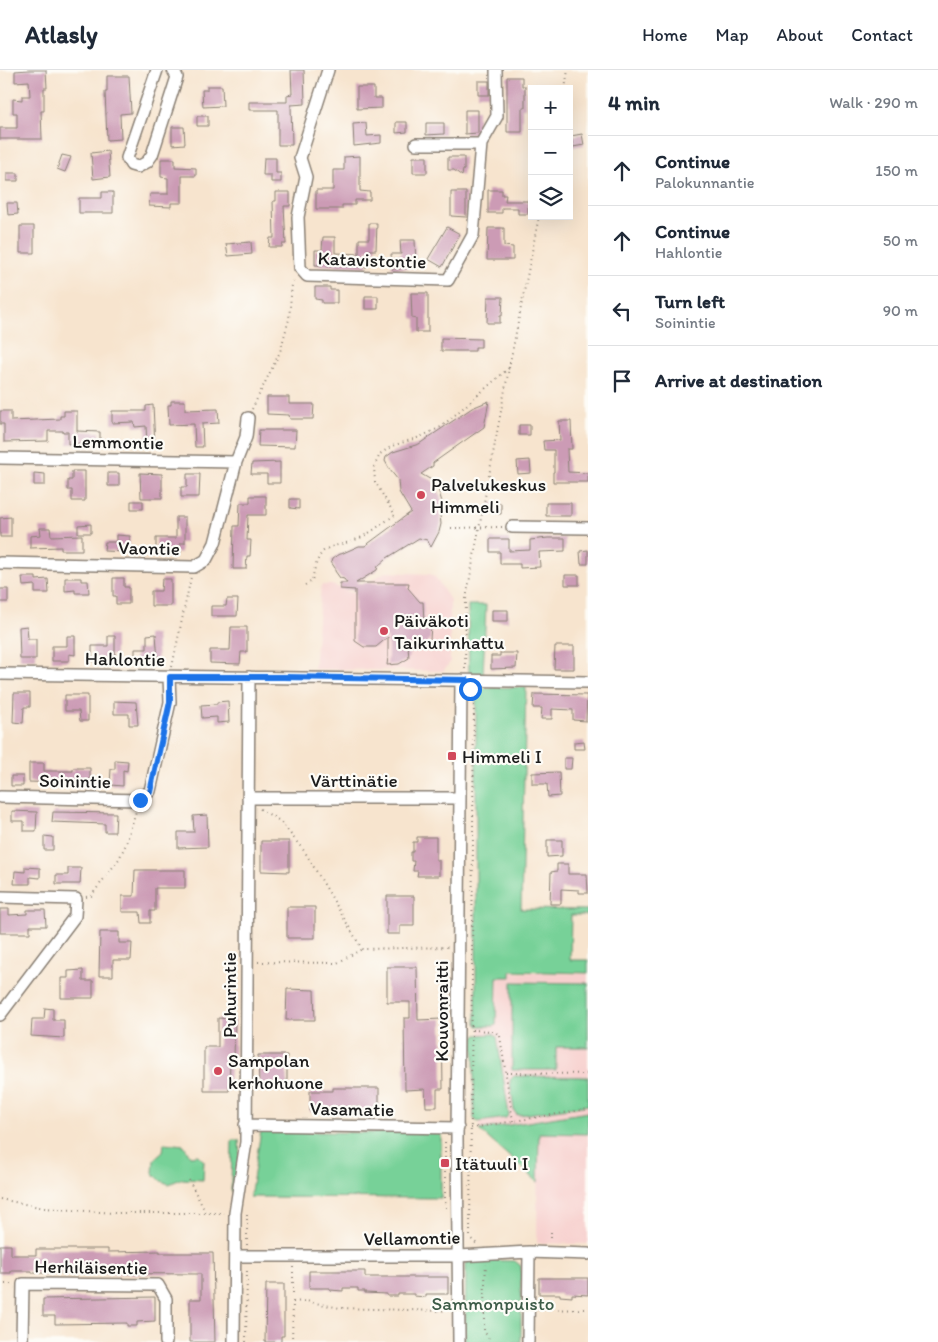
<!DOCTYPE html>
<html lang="en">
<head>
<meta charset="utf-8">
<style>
  :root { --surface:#fff; --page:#f2f2f3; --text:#1f2937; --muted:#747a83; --line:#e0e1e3 }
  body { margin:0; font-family:Itim,sans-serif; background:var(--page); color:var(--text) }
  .controls { position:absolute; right:15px; top:15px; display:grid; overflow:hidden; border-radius:0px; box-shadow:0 5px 20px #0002 }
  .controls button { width:45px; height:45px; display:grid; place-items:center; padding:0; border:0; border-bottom:1px solid var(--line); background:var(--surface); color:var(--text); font:25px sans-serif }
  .stop { position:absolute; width:15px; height:15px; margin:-11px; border:4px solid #1a73e8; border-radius:50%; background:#fff }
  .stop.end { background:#1a73e8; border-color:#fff; box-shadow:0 1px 5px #0008 }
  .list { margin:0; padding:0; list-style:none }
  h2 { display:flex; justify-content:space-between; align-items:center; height:65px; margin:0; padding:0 20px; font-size:21px }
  h2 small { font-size:16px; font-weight:400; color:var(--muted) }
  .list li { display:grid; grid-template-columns:32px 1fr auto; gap:15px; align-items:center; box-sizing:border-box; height:70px; padding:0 20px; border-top:1px solid var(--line) }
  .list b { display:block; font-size:19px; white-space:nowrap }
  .list p { margin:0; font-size:16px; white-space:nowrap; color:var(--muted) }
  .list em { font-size:16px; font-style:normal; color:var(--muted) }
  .icon { flex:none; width:28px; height:28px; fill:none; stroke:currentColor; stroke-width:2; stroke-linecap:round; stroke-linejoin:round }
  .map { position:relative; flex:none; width:588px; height:1272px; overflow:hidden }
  header { display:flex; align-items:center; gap:30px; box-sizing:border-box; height:70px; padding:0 25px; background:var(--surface); border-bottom:1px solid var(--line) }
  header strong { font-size:24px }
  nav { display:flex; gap:28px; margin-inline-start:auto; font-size:18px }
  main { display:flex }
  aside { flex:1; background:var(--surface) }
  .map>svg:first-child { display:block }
  .built { fill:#f7d0ce }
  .green { fill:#77d198; stroke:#4a765a }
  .building { fill:#cc9bb5 }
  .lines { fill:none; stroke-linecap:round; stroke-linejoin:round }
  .minor-casing { stroke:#8a8075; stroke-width:14 }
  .path { stroke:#8a8075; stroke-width:2; stroke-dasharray:1 4; stroke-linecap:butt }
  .minor { stroke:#fff; stroke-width:11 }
  .route { stroke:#1a73e8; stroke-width:6 }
  .poi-dot { fill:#d1495b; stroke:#fdfcf7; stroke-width:2 }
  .labels { text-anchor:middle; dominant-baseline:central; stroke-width:4.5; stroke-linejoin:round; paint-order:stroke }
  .street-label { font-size:19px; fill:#1c1c1c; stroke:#fdfcf7 }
  .poi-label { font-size:19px; fill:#1c1c1c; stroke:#fdfcf7; text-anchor:start }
  .park-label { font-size:19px; fill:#3c5b47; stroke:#fdfcf7 }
</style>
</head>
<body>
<header>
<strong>Atlasly</strong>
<nav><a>Home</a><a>Map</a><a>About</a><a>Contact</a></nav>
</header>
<main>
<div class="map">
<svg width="588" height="1272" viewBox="0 0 588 1272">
  <rect width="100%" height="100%" fill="#fdfcf7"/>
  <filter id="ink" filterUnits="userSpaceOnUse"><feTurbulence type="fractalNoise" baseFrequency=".02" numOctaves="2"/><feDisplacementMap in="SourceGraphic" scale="10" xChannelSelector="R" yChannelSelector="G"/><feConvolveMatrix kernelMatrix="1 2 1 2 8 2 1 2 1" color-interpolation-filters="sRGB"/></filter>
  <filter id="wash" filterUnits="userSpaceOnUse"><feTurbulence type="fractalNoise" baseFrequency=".0096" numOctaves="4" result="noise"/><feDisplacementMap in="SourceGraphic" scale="20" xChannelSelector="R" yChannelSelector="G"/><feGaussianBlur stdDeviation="1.12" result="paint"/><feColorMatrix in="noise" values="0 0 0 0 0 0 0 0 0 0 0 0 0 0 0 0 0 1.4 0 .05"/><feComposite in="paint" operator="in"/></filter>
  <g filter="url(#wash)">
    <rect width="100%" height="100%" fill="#f7e4ce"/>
    <path class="built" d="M385 502 430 504 436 508 450 530V593L443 601 314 599 321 515H332L352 523Z
      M481 902 588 904V1174L537 1173 538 1063 479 1060Z"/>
    <path class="green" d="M468 535H486L483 606 469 605Z
      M526 617 521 839 588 840V845H571L570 890H588V903L511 901V907H497L496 955 494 956H478L476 954V618Z
      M512 912 588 913V977H556V1000H512Z
      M494 964 497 967 509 1045 506 1048 478 1052 474 1049V967L477 965Z
      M514 1006 588 1007V1035L521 1045H517L514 1041 510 1010Z
      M588 1042V1064L539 1063 538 1112 479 1060Z
      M261 1061 378 1063 441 1061V1128L250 1127Z
      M232 1070H239L240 1087 234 1121H231Z
      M164 1073 184 1075 190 1086 198 1085 204 1091 203 1110 181 1109 169 1114 161 1111 153 1103 154 1090 163 1082Z
      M471 1190 515 1191 521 1196V1272H465L466 1193Z"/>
    <g id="blocks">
      <path class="building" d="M29 0H46L47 18H44V41H41L42 69H0V58H17V43H13V29L22 30V26H30L29 11 15 12V1Z
        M291 0H304L305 34 291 35 292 75H278V40H249V32H287V25L292 24Z
        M107 6H129L131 43 120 44 121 69 107 70 105 22H107Z
        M507 7H522V16H525V38H522V62H507Z
        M478 11H489V25H478Z
        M207 16H222L223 36 203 37 202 20H207Z
        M357 17H374V28H382V38L357 39Z
        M465 40H478V63L465 64Z
        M197 46H208V56H197Z
        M396 52H407V62L396 63Z
        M366 53 367 66 381 65V73L354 76 353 54Z
        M426 53H444V64L426 65Z
        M172 57H184L185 74 172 75Z
        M582 64 584 75 573 77 571 66Z
        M108 81 110 107 93 109 91 83Z
        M62 85 71 87 65 102 57 99Z
        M360 86V121L370 122V130H355V135H342V139H316V120H333V100H344V87Z
        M413 87H427V103H413Z
        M448 87H464V100H463L462 106 454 100H448Z
        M264 88H276V103H281V112H271V105H263Z
        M161 89H175V97L196 98V106H182V133H171V137L149 136 150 124H168V108L161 107Z
        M7 103H18V111H7Z
        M488 120H502V125H506L505 131H528V144H518V138H502V143H488Z
        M102 122H113V143H79V128H102Z
        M276 122H290V136H284L286 174H282V177H269L270 168H274L273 131H276Z
        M451 122H466V147L451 146Z
        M7 133H17L18 144 8 145Z
        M369 153H377L376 180H367V197L315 195V180H322L323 167H335V183L359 184V169H369Z
        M20 156H34V183H20Z
        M447 157 460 164 442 197 428 189Z
        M488 158H504V176L513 177V190H487Z
        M400 170H415L416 198 392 199 391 184H401Z
        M251 172 252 184 228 186 226 174Z
        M315 217H330V220H337V233H322V230L315 229Z
        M411 223H428V262H416V249L412 248Z
        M365 226H378V239H365Z
        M488 227H503L502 246H500V253H487Z
        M441 268 481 269V277H475V281H441Z
        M267 327H289V334H314L313 349H290L289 345 267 344Z
        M171 331H185V340L218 339 219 353 202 354 203 377H195L194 354 169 355 168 335H171Z
        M489 331 484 357 433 393V396L421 404 433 411 438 419 443 435 439 436 441 454 439 462 431 477 427 470 419 468 387 488 378 496 377 500 356 513H409L408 518 420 532H423L424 553H429L431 556 430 569 424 575 408 577 409 588 399 594 387 595 388 587V567L376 577H364L355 571V520L340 519V513H347L344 509 340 508 335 501V498L331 492 332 489 339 484H341L359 476H365L411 442 399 422 398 410 390 400 385 391 386 387 393 382 419 374 472 338Z
        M153 335 155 376H147L146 356 135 357 134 352 112 353V341H146V336Z
        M0 341H11V351L60 349V346H64V341H77V361L100 362V372L68 374V362H63V361H48V371L4 372V354H0Z
        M559 351H571L572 379H567L568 402 588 403V412H553V402H554V380H544L543 371 560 370Z
        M519 355H530V365H519Z
        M259 360H296L295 377 258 376Z
        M530 390 531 403 518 404 517 391Z
        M280 392V413H267V404H251L252 393Z
        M72 401H85V431H72V420H68V410H72Z
        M34 403 45 404V415H34Z
        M108 403H119V416H108Z
        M140 403 162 404V428H141Z
        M187 404H200L199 427H181V417H187Z
        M250 426H266V445H248L247 470H251L250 486H247L246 499H233L234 456H239L240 433H250Z
        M290 429H299V439L290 438Z
        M131 431H143V439H131Z
        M490 433H501V444L490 443Z
        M546 433H571V446H546Z
        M11 447V467H0V448Z
        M176 447H185V473H180L181 483H156V468H176Z
        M91 454V463H78V455Z
        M40 458H50L51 466 82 465V480H61V477L30 478V466L41 465Z
        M116 465 130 466 129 482 104 481 105 472H116Z
        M548 468H565V481L539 482 540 497 520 498V494H500V482H490V469H509V481L530 480V470Z
        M588 480V494H581L580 481Z
        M565 505H579V515H565Z
        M22 507H36V510L48 509 49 523H35V515L23 516Z
        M65 508H81V511H88L89 523H75V520L65 521Z
        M113 508H124V517H129V534H116V526H113Z
        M162 509H171V536H151V521H161Z
        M0 519H8V532H0Z
        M227 529H238L237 546H211V536H226Z
        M492 540H508V551H492Z
        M27 556 28 569H36V589H20L19 557Z
        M231 557H247V582H241L240 594 210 593V580H230Z
        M156 564 158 591 135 592V579H147V565Z
        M67 566H75V585L69 584V591H52V576H67Z
        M108 566H115V585H110V591H92V576H108Z
        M555 576H574V599H554Z
        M500 583H517L516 598 491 599V586H500Z
        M14 623H30V637H24L23 653 13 652Z
        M534 624 587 625 586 651 573 650V640L552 639V649H541L542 638H533Z
        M65 625H88V651H80L79 641H65Z
        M114 631 136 632 138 655H129V644H114Z
        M228 631 229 652 217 653V647L202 648 201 635 217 634V632Z
        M584 671 585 679H574V672Z
        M564 688H572L571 699H564Z
        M115 690 128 691 127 701 123 700V716L110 715 111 699H115Z
        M29 693H44V701H73V698H90V711H74V715H57V713L29 712Z
        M559 702 560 726 548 727 547 714H532V703Z
        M11 706H23V716H11Z
        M12 741 37 742 36 761H24V751H12Z
        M53 742 116 743 115 762H105V754L52 752Z
        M207 745 208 777 178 778V762H194L193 746Z
        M44 766 53 767V780H44Z
        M417 767H436V790H439V806H417L418 801H413L414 791H411V782H413V772H417Z
        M547 770H562V786L547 787Z
        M261 771H289V802L261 801Z
        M557 794H568V804H587L588 823H579V820L561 819V834H550L551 802 557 801Z
        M25 797 40 798V808L30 807V814H14L15 801 25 802Z
        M68 798H81L80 814H56V805H68Z
        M135 800H185V818H155V841H150V853H141L140 842H122V826H134Z
        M387 826H414V856H400V864H387Z
        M287 837H315V868H287Z
        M0 839H9V845L27 844V840H45L46 856H30V863H0Z
        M100 862H119V873H132L131 890H113V906H99Z
        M387 897H417L418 950 442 949 443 1019H437V1037H426L425 1019 405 1020 404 948H410V932H387Z
        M83 900V911H93V928H61V908H68V901Z
        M287 919 314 920 315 950H286Z
        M45 938 53 939V950H64V968L31 966 32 949H44Z
        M218 948 235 949 234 989 230 990 229 1021H204V977H218Z
        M258 985H287V1016L259 1015Z
        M333 1018H379V1042H359V1037H329V1042H310V1021H333Z
        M0 1175H11V1185H36V1179H108V1182L160 1181V1183H213L215 1272H190V1229H201V1204L32 1203V1201H11V1203H0Z
        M309 1201H365V1207H448V1224H426V1227L414 1226V1224H398V1226H387V1224L365 1223V1221H358V1218H343V1221L330 1220V1218H309Z
        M539 1208H588V1225L572 1224V1227L560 1226V1224H539Z
        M266 1214H284V1266H281V1272H265Z
        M155 1227V1251L137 1252V1256H127V1253L55 1254V1246H43V1229Z"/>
    </g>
  </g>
  <g filter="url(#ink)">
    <use href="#blocks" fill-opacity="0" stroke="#8a8075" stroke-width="1"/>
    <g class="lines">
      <defs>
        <path id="minor" d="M157 0 127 88 131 95 138 97 147 92 152 85 177 7 173 0
          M328 0 300 88 306 107 298 147 300 198 307 206 448 210 473 165 481 74
          M416 74H481L497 46 496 0
          M0 388 236 392
          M512 457 588 458
          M0 493 194 497 206 490 215 473 236 392 246 367 248 348
          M0 604 588 612
          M0 727 140 730 150 721 170 632 169 607
          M248 728H459
          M0 827 76 829 75 846 0 945
          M245 1055 458 1058
          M236 1186H459L529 1182 588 1184
          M22 1272 23 1214 158 1215 166 1229V1272
          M234 1272 235 1143 246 1072 249 607
          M459 1272 457 1069 461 610
          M528 1272 529 1182"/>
      </defs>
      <use href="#minor" class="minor-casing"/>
      <path class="path" d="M565 19 568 0
        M252 339 280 282 289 249 292 214 295 208
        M451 458 502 457
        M305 515 312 511C320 467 330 482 362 467 373 461 384 452 395 445L375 412 374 397 380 384 392 376 420 367 441 357 509 298
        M172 597 191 507
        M465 599 466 529 509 298 539 146
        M471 621 474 625 470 1168 477 1174
        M260 739 280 751 305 782 362 879 449 877
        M86 827 91 826 119 789 126 774 136 741
        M258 892 337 893 362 879
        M472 960 494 961 500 966 513 1051
        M506 1003 588 1004
        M471 1058 588 1039
        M189 1110 206 1143
        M0 1129 44 1138 114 1143H224
        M446 1138 445 1129V1070L446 1069
        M551 1162V1172
        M247 1175V1142
        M293 1197V1232
        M0 1214H13
        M484 1234V1261L491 1272
        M469 1235 484 1234 486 1194
        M538 1240 588 1239
        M246 1272 247 1197
        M292 1272 293 1232 306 1231 340 1238 442 1241 450 1238"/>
      <use href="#minor" class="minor"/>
    </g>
  </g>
  <g class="lines" filter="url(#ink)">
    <path class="route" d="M140 730 150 722 170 632V607H283L467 610 470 619"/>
  </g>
  <g class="poi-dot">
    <circle cx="421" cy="425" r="5"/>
    <circle cx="384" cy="561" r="5"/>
    <rect x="447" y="681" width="10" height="10" rx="2.5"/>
    <circle cx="218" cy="1001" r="5"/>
    <rect x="440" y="1088" width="10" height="10" rx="2.5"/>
  </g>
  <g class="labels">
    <g class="street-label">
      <text transform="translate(372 190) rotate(2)">Katavistontie</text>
      <text transform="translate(118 372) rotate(1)">Lemmontie</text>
      <text transform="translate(149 478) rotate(1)">Vaontie</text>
      <text transform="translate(125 589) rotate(1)">Hahlontie</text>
      <text x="354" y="710">Värttinätie</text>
      <text transform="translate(75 711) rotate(1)">Soinintie</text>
      <text transform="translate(229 925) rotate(-90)">Puhurintie</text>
      <text transform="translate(441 941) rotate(-90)">Kouvonraitti</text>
      <text transform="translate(352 1039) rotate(1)">Vasamatie</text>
      <text transform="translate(412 1168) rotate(-1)">Vellamontie</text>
      <text transform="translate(91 1197) rotate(1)">Herhiläisentie</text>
    </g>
    <g class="poi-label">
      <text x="431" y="414">Palvelukeskus<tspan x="431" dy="22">Himmeli</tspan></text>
      <text x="394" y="550">Päiväkoti<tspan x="394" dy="22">Taikurinhattu</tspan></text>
      <text x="462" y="686">Himmeli I</text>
      <text x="228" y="990">Sampolan<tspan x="228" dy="22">kerhohuone</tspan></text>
      <text x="455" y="1093">Itätuuli I</text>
    </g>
    <g class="park-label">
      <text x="493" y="1233">Sammonpuisto</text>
    </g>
  </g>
</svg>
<div class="controls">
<button>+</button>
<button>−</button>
<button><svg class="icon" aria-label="layers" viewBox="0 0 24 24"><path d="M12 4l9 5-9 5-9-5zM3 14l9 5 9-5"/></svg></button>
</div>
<div class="stop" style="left:470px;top:619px"></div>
<div class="stop end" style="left:140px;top:730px"></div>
</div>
<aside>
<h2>4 min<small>Walk · 290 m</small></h2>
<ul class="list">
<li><svg class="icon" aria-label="ahead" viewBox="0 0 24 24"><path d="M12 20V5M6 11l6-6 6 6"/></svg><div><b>Continue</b><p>Palokunnantie</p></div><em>150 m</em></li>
<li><svg class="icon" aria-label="ahead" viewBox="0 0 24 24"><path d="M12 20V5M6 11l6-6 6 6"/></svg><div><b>Continue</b><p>Hahlontie</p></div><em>50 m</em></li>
<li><svg class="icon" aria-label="left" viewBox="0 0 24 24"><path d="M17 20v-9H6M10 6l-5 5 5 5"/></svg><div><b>Turn left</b><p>Soinintie</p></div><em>90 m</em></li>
<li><svg class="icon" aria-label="arrive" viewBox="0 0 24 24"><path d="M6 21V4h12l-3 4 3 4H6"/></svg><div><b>Arrive at destination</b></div></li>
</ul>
</aside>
</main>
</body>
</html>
